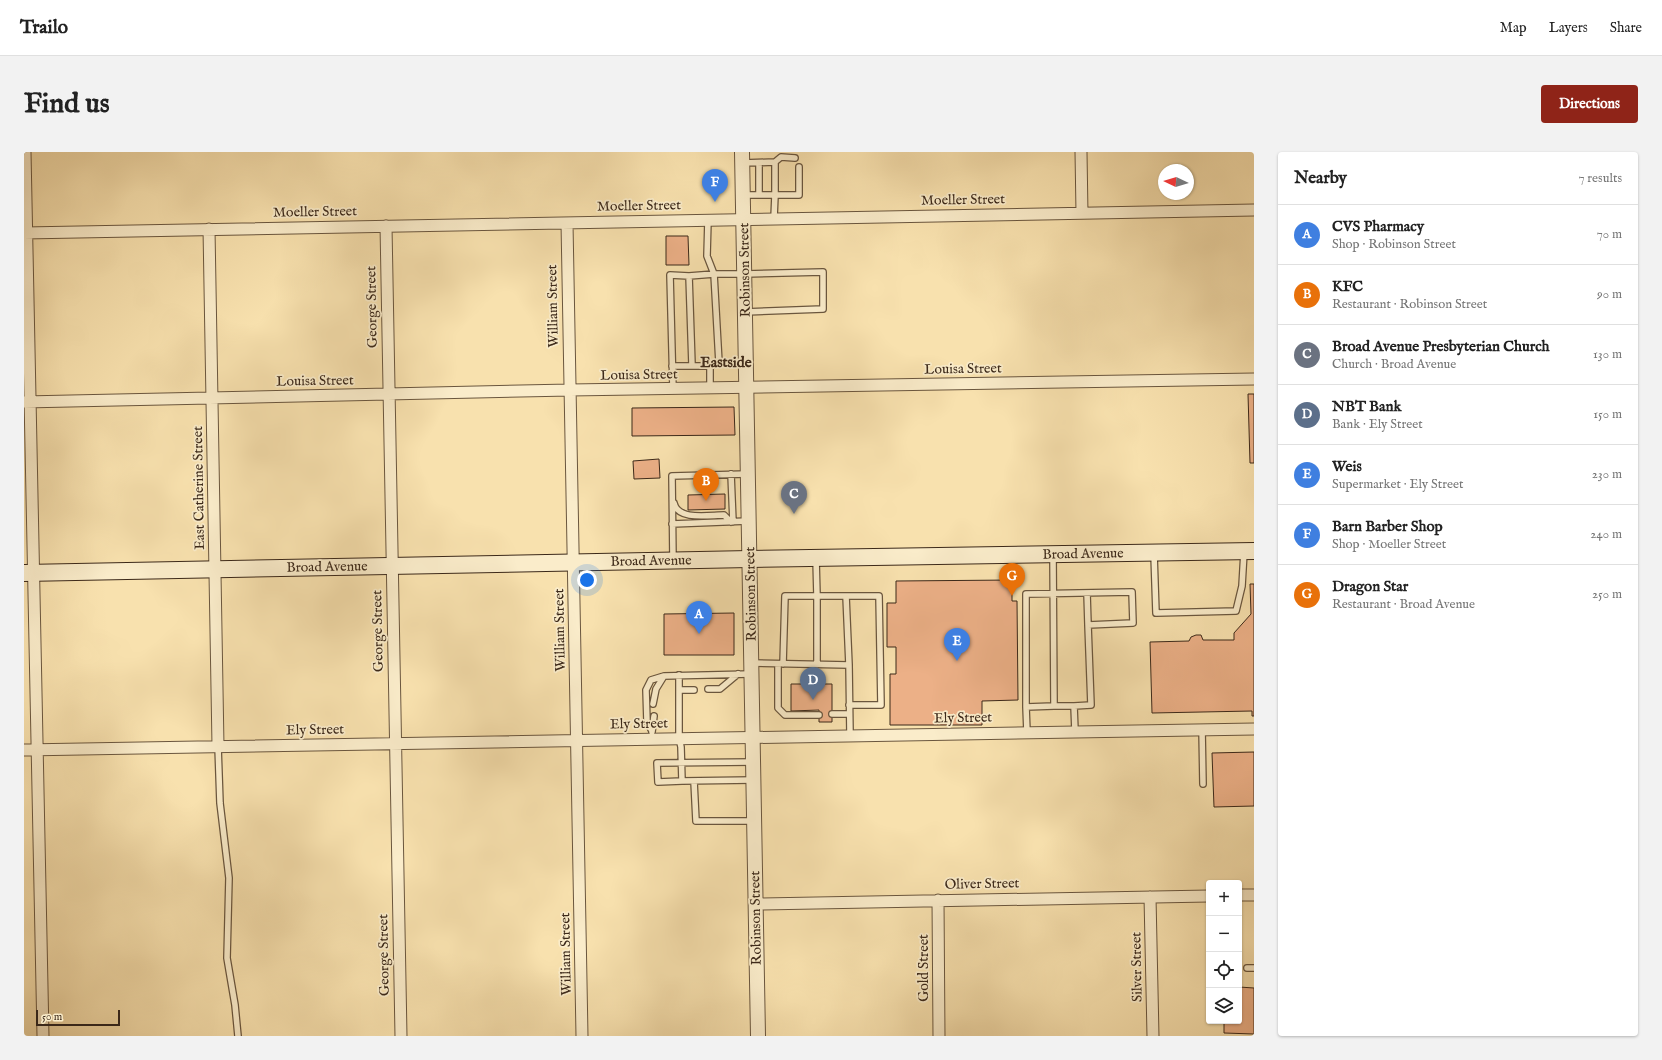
<!DOCTYPE html>
<html lang="en">
<head>
<meta charset="utf-8">
<style>
  :root { --surface:#fff; --page:#f2f2f2; --text:#222; --muted:#767676; --line:#e0e0e0; --accent:#8f2418 }
  body { margin:0; font-family:"IM FELL English",serif; background:var(--page); color:var(--text) }
  .controls { position:absolute; right:12px; bottom:12px; display:grid; overflow:hidden; border-radius:4px; box-shadow:0 1px 3px #0004 }
  .controls button { width:36px; height:36px; display:grid; place-items:center; padding:0; border:0; border-bottom:1px solid var(--line); background:var(--surface); color:var(--text); font:20px sans-serif }
  .compass { position:absolute; left:1134px; top:12px; width:36px; height:36px; border-radius:50%; background:var(--surface); box-shadow:0 1px 3px #0004; rotate:274deg }
  .scale { position:absolute; left:12px; bottom:10px; width:84px; box-sizing:border-box; padding-left:4px; border:2px solid #3b2819; border-top:0; font-size:11px; line-height:14px; white-space:nowrap; color:#3b2819; -webkit-text-stroke:3px #faecca; paint-order:stroke }
  .you { position:absolute; left:563px; top:428px; width:14px; height:14px; margin:-10px; border:3px solid #fff; border-radius:50%; background:#1a73e8; box-shadow:0 0 0 6px #1a73e833 }
  .badge { display:grid; place-items:center; width:26px; height:26px; border-radius:50%; background:var(--accent); color:#fff; font-size:13px; font-weight:700 }
  .pin { position:absolute; translate:-50% -33px; filter:drop-shadow(0 1px 2px #0008) }
  .pin::after { content:''; position:absolute; top:21px; width:14px; height:12px; background:inherit; clip-path:polygon(0 0,100% 0,50% 100%) }
  .list { margin:0; padding:0; list-style:none }
  h2 { display:flex; justify-content:space-between; align-items:center; height:52px; margin:0; padding:0 16px; font-size:17px }
  h2 small { font-size:13px; font-weight:400; color:var(--muted) }
  .list li { display:grid; grid-template-columns:26px 1fr auto; gap:12px; align-items:center; box-sizing:border-box; height:60px; padding:0 16px; border-top:1px solid var(--line) }
  .list b { display:block; font-size:15px; white-space:nowrap }
  .list p { margin:0; font-size:13px; white-space:nowrap; color:var(--muted) }
  .list em { font-size:13px; font-style:normal; color:var(--muted) }
  .icon { flex:none; width:22px; height:22px; fill:none; stroke:currentColor; stroke-width:2; stroke-linecap:round; stroke-linejoin:round }
  .map { position:relative; flex:none; width:1230px; height:884px; overflow:hidden; border-radius:4px }
  header { display:flex; align-items:center; gap:24px; box-sizing:border-box; height:56px; padding:0 20px; background:var(--surface); border-bottom:1px solid var(--line) }
  header strong { font-size:19px }
  nav { display:flex; gap:22px; margin-inline-start:auto; font-size:14px }
  .intro { display:flex; align-items:center; justify-content:space-between; box-sizing:border-box; height:96px; padding:0 24px }
  h1 { margin:0; font-size:28px }
  .button { padding:10px 18px; border-radius:4px; background:var(--accent); color:#fff; font-size:14px; font-weight:700 }
  main { display:flex; gap:24px; padding:0 24px }
  aside { flex:1; background:var(--surface); border-radius:4px; box-shadow:0 1px 3px #0004 }
  .map>svg:first-child { display:block }
  .building { fill:#ecb087; stroke:#3b2819 }
  .lines { fill:none; stroke-linecap:round; stroke-linejoin:round }
  .service-casing { stroke:#6a563e; stroke-width:8 }
  .minor-casing { stroke:#6a563e; stroke-width:13 }
  .tertiary-casing { stroke:#6a563e; stroke-width:16 }
  .secondary-casing { stroke:#3b2819; stroke-width:18 }
  .service { stroke:#faecca; stroke-width:5.5 }
  .minor { stroke:#faecca; stroke-width:11 }
  .tertiary { stroke:#faecca; stroke-width:14 }
  .secondary { stroke:#faecca; stroke-width:16 }
  .labels { text-anchor:middle; dominant-baseline:central; stroke-width:3.5; stroke-linejoin:round; paint-order:stroke }
  .street-label { font-size:14px; fill:#3b2819; stroke:#faecca }
  .neighbourhood-label { font-size:15px; font-weight:bold; fill:#3b2819; stroke:#faecca }
</style>
</head>
<body>
<header>
<strong>Trailo</strong>
<nav><a>Map</a><a>Layers</a><a>Share</a></nav>
</header>
<div class="intro"><h1>Find us</h1><a class="button">Directions</a></div>
<main>
<div class="map">
<svg width="1230" height="884" viewBox="0 0 1230 884">
  <rect width="100%" height="100%" fill="#f8e1ae"/>
  <filter id="stains"><feTurbulence type="fractalNoise" baseFrequency=".005" numOctaves="4"/><feColorMatrix values="0 0 0 0 .2 0 0 0 0 .09 0 0 0 0 .02 0 0 0 .5 -.17"/></filter>
  <radialGradient id="worn" r=".72"><stop offset=".6" stop-color="#630" stop-opacity="0"/><stop offset="1" stop-color="#630" stop-opacity=".3"/></radialGradient>
  <path class="building" d="M642 84H664L665 113H642Z
    M1224 242H1230V311H1226Z
    M710 255 711 283 608 284V256Z
    M635 307 636 326 610 327 609 309Z
    M701 342V357L664 358V343Z
    M988 428V449H993L994 548 958 549V573H866V522H872V495H863V451H872V429Z
    M1226 432H1230V564H1228V559L1128 561 1126 490 1165 489 1167 485 1172 483H1177L1179 488H1210V481L1227 462Z
    M710 461V503H640V462Z
    M767 532H808V570H795V558L767 559Z
    M1230 600V654L1190 655 1188 601Z
    M1215 835 1230 836V882L1200 881V869H1215Z"/>
  <g class="lines">
    <defs>
      <path id="service" d="M751 10 757 5 771 6
        M719 11 751 10V43H720
        M735 43V11
        M750 66 751 43H775V15
        M684 68 683 104 690 122H721L799 120V157L721 160
        M665 124 668 213
        M648 214H686L695 211 690 122 665 124 646 123 649 237
        M686 236V214
        M707 322 709 370
        M650 351C654 369 685 363 700 363L707 370
        M648 372 724 369
        M1130 402 1132 461 1212 459 1218 434 1220 400
        M792 407 793 444H822L825 513
        M649 408 648 324 723 322
        M822 444H855L857 553H825
        M728 511 825 513 826 583
        M754 512V556L761 563H795
        M759 512 761 444H793V513
        M655 523V586L657 595 658 629 729 628
        M684 537H696L714 522
        M655 538H670
        M629 552 632 537 640 524 727 522
        M1030 554H1050
        M1002 555V442L1108 440 1109 471 1064 473 1063 441
        M808 562H825
        M1178 577 1179 632
        M628 579 623 570 622 538 627 528 640 524
        M1051 579 1050 554 1067 553 1064 473
        M628 580 630 564
        M1003 580 1002 555 1030 554 1029 403
        M194 594 196 651 205 726 203 806 211 853 214 884
        M658 629 634 630 633 611 729 610
        M670 629 672 669H731
        M1223 816H1230"/>
      <path id="minor" d="M1 0 19 884
        M1057 0 1058 61
        M543 71 558 884
        M362 74 377 884
        M185 77 194 594
        M0 81 1230 58
        M0 250 546 238 1230 227
        M0 598 1230 577
        M1215 743H1230
        M1126 745 1129 884
        M914 748 915 884
        M732 752 1185 744"/>
      <path id="tertiary" d="M718 0 734 884"/>
      <path id="secondary" d="M0 421 726 407 1230 399"/>
    </defs>
    <use href="#service" class="service-casing"/>
    <use href="#minor" class="minor-casing"/>
    <use href="#tertiary" class="tertiary-casing"/>
    <use href="#secondary" class="secondary-casing"/>
    <use href="#service" class="service"/>
    <use href="#minor" class="minor"/>
    <use href="#tertiary" class="tertiary"/>
    <use href="#secondary" class="secondary"/>
  </g>
  <g class="labels">
    <g class="street-label">
      <text transform="translate(939 48) rotate(-1)">Moeller Street</text>
      <text transform="translate(615 54) rotate(-1)">Moeller Street</text>
      <text transform="translate(291 60) rotate(-1)">Moeller Street</text>
      <text transform="translate(721 118) rotate(-91)">Robinson Street</text>
      <text transform="translate(529 154) rotate(-91)">William Street</text>
      <text transform="translate(348 155) rotate(-91)">George Street</text>
      <text transform="translate(939 217) rotate(-1)">Louisa Street</text>
      <text transform="translate(615 223) rotate(-1)">Louisa Street</text>
      <text transform="translate(291 229) rotate(-1)">Louisa Street</text>
      <text transform="translate(175 336) rotate(-91)">East Catherine Street</text>
      <text transform="translate(1059 402) rotate(-1)">Broad Avenue</text>
      <text transform="translate(627 409) rotate(-1)">Broad Avenue</text>
      <text transform="translate(303 415) rotate(-1)">Broad Avenue</text>
      <text transform="translate(727 442) rotate(-91)">Robinson Street</text>
      <text transform="translate(536 478) rotate(-91)">William Street</text>
      <text transform="translate(354 479) rotate(-91)">George Street</text>
      <text transform="translate(939 566) rotate(-1)">Ely Street</text>
      <text transform="translate(615 572) rotate(-1)">Ely Street</text>
      <text transform="translate(291 578) rotate(-1)">Ely Street</text>
      <text transform="translate(958 732) rotate(-1)">Oliver Street</text>
      <text transform="translate(732 766) rotate(-91)">Robinson Street</text>
      <text transform="translate(542 802) rotate(-91)">William Street</text>
      <text transform="translate(360 803) rotate(-91)">George Street</text>
      <text transform="translate(1113 815) rotate(-91)">Silver Street</text>
      <text transform="translate(900 816) rotate(-90)">Gold Street</text>
    </g>
    <g class="neighbourhood-label">
      <text x="702" y="210">Eastside</text>
    </g>
  </g>
  <rect width="100%" height="100%" filter="url(#stains)"/>
  <rect width="100%" height="100%" fill="url(#worn)"/>
</svg>
<div class="controls">
<button>+</button>
<button>−</button>
<button><svg class="icon" aria-label="locate" viewBox="0 0 24 24"><circle cx="12" cy="12" r="6"/><path d="M12 2v4M12 18v4M2 12h4M18 12h4"/></svg></button>
<button><svg class="icon" aria-label="layers" viewBox="0 0 24 24"><path d="M12 4l9 5-9 5-9-5zM3 14l9 5 9-5"/></svg></button>
</div>
<svg class="compass" viewBox="-18 -18 36 36"><path d="M0-13l5 13h-10z" fill="#e53935"/><path d="M0 13l5-13h-10z" fill="#767676"/></svg>
<div class="scale">50 m</div>
<div class="you"></div>
<div class="pin badge" style="left:675px;top:482px;background:#3f7fe0">A</div>
<div class="pin badge" style="left:682px;top:349px;background:#e8710a">B</div>
<div class="pin badge" style="left:770px;top:362px;background:#6b7280">C</div>
<div class="pin badge" style="left:789px;top:548px;background:#5c6f8a">D</div>
<div class="pin badge" style="left:933px;top:509px;background:#3f7fe0">E</div>
<div class="pin badge" style="left:691px;top:50px;background:#3f7fe0">F</div>
<div class="pin badge" style="left:988px;top:444px;background:#e8710a">G</div>
</div>
<aside>
<h2>Nearby<small>7 results</small></h2>
<ul class="list">
<li><span class="badge" style="background:#3f7fe0">A</span><div><b>CVS Pharmacy</b><p>Shop · Robinson Street</p></div><em>70 m</em></li>
<li><span class="badge" style="background:#e8710a">B</span><div><b>KFC</b><p>Restaurant · Robinson Street</p></div><em>90 m</em></li>
<li><span class="badge" style="background:#6b7280">C</span><div><b>Broad Avenue Presbyterian Church</b><p>Church · Broad Avenue</p></div><em>130 m</em></li>
<li><span class="badge" style="background:#5c6f8a">D</span><div><b>NBT Bank</b><p>Bank · Ely Street</p></div><em>150 m</em></li>
<li><span class="badge" style="background:#3f7fe0">E</span><div><b>Weis</b><p>Supermarket · Ely Street</p></div><em>230 m</em></li>
<li><span class="badge" style="background:#3f7fe0">F</span><div><b>Barn Barber Shop</b><p>Shop · Moeller Street</p></div><em>240 m</em></li>
<li><span class="badge" style="background:#e8710a">G</span><div><b>Dragon Star</b><p>Restaurant · Broad Avenue</p></div><em>250 m</em></li>
</ul>
</aside>
</main>
</body>
</html>
